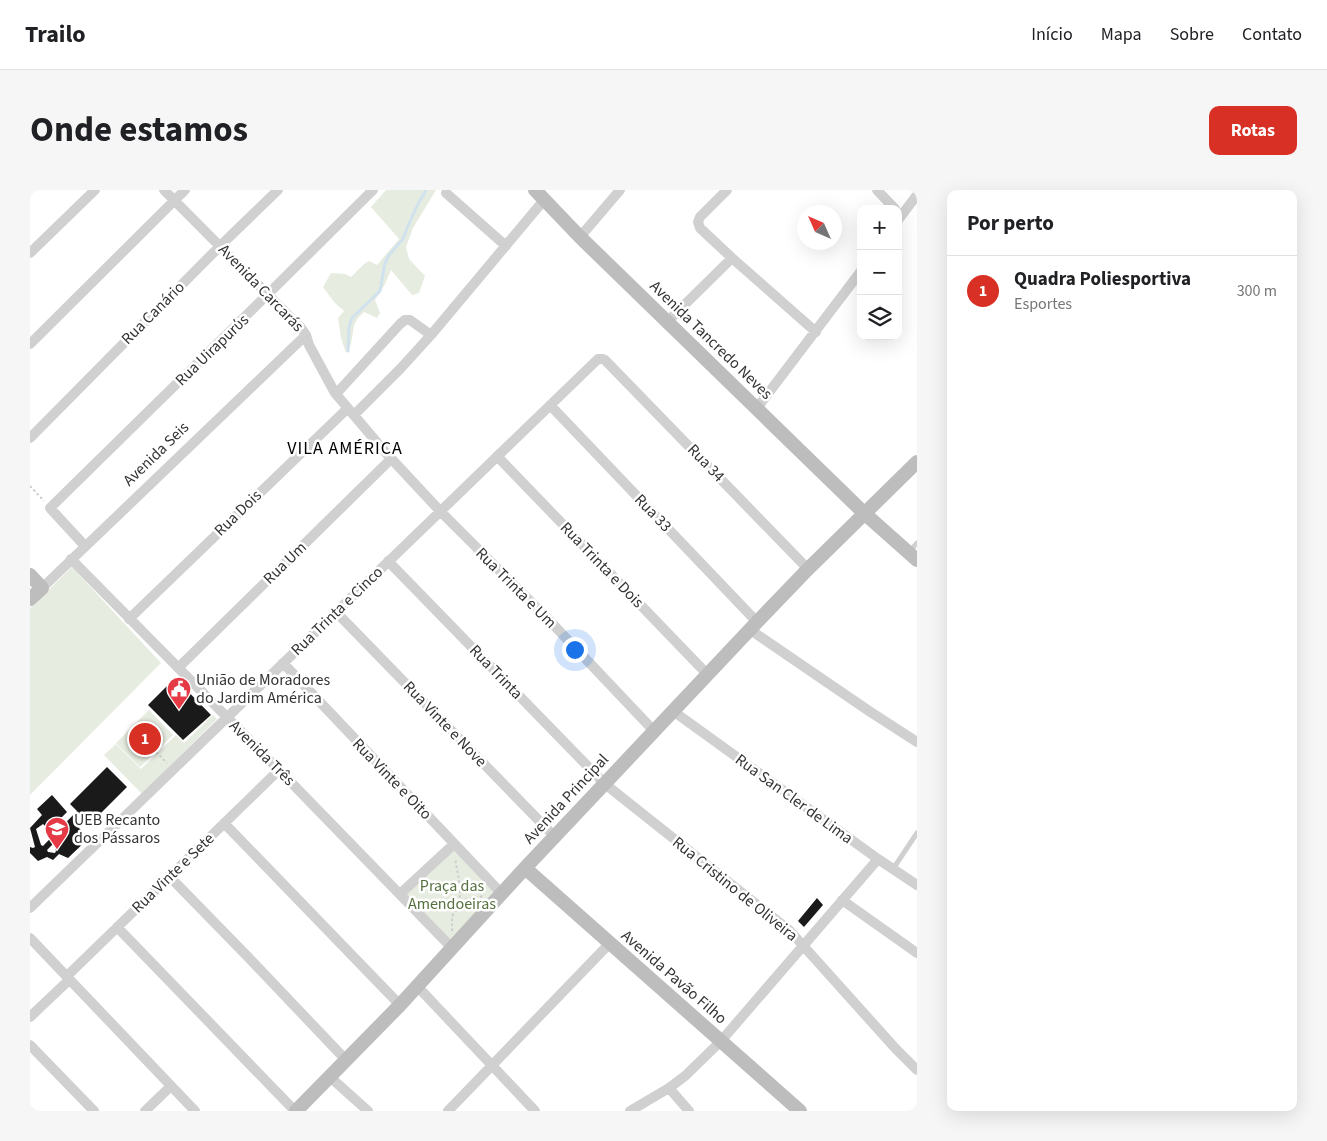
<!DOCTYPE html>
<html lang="pt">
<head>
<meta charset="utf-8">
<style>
  :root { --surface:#fff; --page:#f6f6f6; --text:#202124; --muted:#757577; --line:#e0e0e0; --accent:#d93025 }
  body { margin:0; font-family:"Source Sans 3",sans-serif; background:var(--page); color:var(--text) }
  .controls { position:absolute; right:15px; top:15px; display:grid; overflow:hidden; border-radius:10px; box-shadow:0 5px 20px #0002 }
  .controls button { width:45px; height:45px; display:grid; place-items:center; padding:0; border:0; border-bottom:1px solid var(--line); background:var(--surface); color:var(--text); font:25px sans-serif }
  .compass { position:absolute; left:767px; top:15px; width:45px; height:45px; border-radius:50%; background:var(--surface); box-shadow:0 5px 20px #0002; rotate:315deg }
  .you { position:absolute; left:544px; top:459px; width:18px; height:18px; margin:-12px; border:4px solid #fff; border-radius:50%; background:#1a73e8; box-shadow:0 0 0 8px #1a73e833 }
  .badge { display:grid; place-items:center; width:32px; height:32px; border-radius:50%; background:var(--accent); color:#fff; font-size:16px; font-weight:700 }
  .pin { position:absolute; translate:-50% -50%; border:2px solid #fff; box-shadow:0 1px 5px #0006 }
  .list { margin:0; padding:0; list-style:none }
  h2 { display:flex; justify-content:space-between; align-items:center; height:65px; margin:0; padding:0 20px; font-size:21px }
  h2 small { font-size:16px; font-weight:400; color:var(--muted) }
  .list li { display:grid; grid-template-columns:32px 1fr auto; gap:15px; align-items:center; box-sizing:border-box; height:70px; padding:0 20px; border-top:1px solid var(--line) }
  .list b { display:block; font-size:19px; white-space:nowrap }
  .list p { margin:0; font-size:16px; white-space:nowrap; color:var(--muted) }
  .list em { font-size:16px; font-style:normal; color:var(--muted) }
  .icon { flex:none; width:28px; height:28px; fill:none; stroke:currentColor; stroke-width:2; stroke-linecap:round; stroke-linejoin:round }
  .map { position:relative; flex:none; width:887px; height:921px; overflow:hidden; border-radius:10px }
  header { display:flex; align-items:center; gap:30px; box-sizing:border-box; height:70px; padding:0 25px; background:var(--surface); border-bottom:1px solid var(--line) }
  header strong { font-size:24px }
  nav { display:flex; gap:28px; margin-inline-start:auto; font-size:18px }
  .intro { display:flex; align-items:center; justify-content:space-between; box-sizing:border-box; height:120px; padding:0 30px }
  h1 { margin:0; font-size:35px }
  .button { padding:12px 22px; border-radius:10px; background:var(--accent); color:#fff; font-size:18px; font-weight:700 }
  main { display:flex; gap:30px; padding:0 30px }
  aside { flex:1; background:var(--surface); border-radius:10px; box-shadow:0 5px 20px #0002 }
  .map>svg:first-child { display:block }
  .green { fill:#e6ecdf }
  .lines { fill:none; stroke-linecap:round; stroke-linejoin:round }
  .stream { stroke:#cfe2ee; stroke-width:3 }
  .building { fill:#1a1a1a; fill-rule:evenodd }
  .path { stroke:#cdcdcd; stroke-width:2; stroke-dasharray:2.5 2.5; stroke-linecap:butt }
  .lane { stroke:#d0d0d0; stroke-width:5 }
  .street { stroke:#d0d0d0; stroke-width:10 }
  .secondary { stroke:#bdbdbd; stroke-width:14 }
  .labels { text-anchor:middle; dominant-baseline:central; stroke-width:5; stroke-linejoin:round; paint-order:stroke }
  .street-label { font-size:16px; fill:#333; stroke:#fff }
  .poi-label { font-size:16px; fill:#333; stroke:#fff; text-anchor:start }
  .park-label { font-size:16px; fill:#56703f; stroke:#fff }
  .neighbourhood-label { font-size:18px; letter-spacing:1px; fill:#000; stroke:#fff }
</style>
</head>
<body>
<header>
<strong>Trailo</strong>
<nav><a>Início</a><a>Mapa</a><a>Sobre</a><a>Contato</a></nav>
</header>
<div class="intro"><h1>Onde estamos</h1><a class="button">Rotas</a></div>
<main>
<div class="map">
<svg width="887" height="921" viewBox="0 0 887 921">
  <rect width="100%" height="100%" fill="#fff"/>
  <path class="green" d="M356 0H406L383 38 376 57 379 69 395 86 389 103 382 105 361 80 355 94 345 110 350 123 347 128 334 122C332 124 330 126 328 128 320 138 325 154 316 163L311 148 308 128 314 121 304 112 293 97 301 83 315 84 321 87 334 74 339 71 347 75 369 49 341 17Z
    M42 377 131 473 0 605V418Z
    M119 520 143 545 110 577 86 553Z
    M183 525 187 529 112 604 74 565 86 554 111 579 146 545 154 553Z
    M424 656 471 704 422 757 372 705Z"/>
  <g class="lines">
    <path class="stream" d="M318 161 319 137 322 128 350 101 355 73 359 65 373 49 378 36 387 16 396 0"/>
  </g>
  <path class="building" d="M145 488 181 525 153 550 118 515Z
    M77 577 97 597 60 634 51 626 44 633 59 648 38 668 29 664 23 670 17 667 8 671 0 663V657L3 658 5 657 0 638 12 625 7 619 22 605 37 622 23 636 21 634 17 638 13 634 6 639 11 655 13 656 47 621 40 614ZM24 653 26 661 25 663 18 662 17 660Z
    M787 708 793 715 774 737 768 731Z"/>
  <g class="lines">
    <path class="path" d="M0 296 14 311
      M126 562 137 573
      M397 718 401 719 412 713 454 706
      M422 741V726C436 709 428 688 425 668"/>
    <path class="lane" d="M879 362 887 353
      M863 679 887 643"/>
    <path class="street" d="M134 0 271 138 276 145 279 155 305 203 356 263 410 321 517 428 624 541
      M697 0 670 27 668 32 670 38 702 68 786 142
      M847 0 865 19
      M416 3 476 56
      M868 30 887 5
      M550 47 590 0
      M0 63 65 0
      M637 132 702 68
      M0 154 155 0
      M306 204 370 134 375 130H380L401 145
      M520 215 727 432
      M727 218 831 81
      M324 225 371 178 401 145 514 10
      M0 248 190 56 248 0
      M467 266 677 484
      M55 356 20 318 238 104 343 0
      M41 369 249 580 422 758
      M358 371 575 594 760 741 865 858 887 880
      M12 398 276 145
      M306 422 525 647
      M99 429 318 218
      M719 439 839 521 887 552
      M253 473 472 704
      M148 478 361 269
      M643 521 848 669 887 695
      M194 633 370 815
      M139 686 218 767 316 870
      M370 704 424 654
      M812 710 887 763
      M0 718 568 169H573L575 170 778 379
      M87 737 265 921
      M0 748 165 921
      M37 786 249 580
      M387 796 505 921
      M0 827 40 789
      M0 855 64 921
      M300 887 338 921
      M639 898 659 921
      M115 921 141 896
      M418 921 580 753
      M600 921 639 898 655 886 691 851 848 669"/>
    <path class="secondary" d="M505 0 550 47 834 323 887 370
      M0 385 12 398 0 409
      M495 678 770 921
      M266 921 370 815 495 678 727 432 778 379 887 272"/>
  </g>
  <defs>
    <symbol id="civic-pin" viewBox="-11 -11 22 30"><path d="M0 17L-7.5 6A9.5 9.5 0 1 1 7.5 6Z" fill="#e63946" stroke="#fff"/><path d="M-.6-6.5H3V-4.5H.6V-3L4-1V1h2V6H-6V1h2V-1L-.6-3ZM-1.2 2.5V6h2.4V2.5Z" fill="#fff"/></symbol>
    <symbol id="school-pin" viewBox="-11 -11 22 30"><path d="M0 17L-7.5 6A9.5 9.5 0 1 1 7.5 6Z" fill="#e63946" stroke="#fff"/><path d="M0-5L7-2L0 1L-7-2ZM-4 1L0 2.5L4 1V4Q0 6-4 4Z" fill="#fff"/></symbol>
  </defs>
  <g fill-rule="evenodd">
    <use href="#civic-pin" x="135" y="485" width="28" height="38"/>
    <use href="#school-pin" x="13" y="625" width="28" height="38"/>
  </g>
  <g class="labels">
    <g class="street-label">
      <text transform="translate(231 98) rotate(46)">Avenida Carcarás</text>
      <text transform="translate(123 123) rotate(-45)">Rua Canário</text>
      <text transform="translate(681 150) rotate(44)">Avenida Tancredo Neves</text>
      <text transform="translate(182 160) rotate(-44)">Rua Uirapurύs</text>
      <text transform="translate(126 264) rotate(-44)">Avenida Seis</text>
      <text transform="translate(676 273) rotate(46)">Rua 34</text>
      <text transform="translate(208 323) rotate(-44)">Rua Dois</text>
      <text transform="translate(623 323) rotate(46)">Rua 33</text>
      <text transform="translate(255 373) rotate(-44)">Rua Um</text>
      <text transform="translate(572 375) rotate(46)">Rua Trinta e Dois</text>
      <text transform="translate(486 398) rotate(45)">Rua Trinta e Um</text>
      <text transform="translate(307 421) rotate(-44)">Rua Trinta e Cinco</text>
      <text transform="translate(466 482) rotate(46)">Rua Trinta</text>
      <text transform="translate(415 534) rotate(46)">Rua Vinte e Nove</text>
      <text transform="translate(232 563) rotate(45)">Avenida Três</text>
      <text transform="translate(362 589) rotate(46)">Rua Vinte e Oito</text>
      <text transform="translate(536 609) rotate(-47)">Avenida Principal</text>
      <text transform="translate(764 609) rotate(36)">Rua San Cler de Lima</text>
      <text transform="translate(143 683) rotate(-44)">Rua Vinte e Sete</text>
      <text transform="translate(705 699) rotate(39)">Rua Cristino de Oliveira</text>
      <text transform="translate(644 787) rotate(41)">Avenida Pavão Filho</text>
    </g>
    <g class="poi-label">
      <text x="166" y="490">União de Moradores<tspan x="166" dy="18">do Jardim América</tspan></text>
      <text x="44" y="630">UEB Recanto<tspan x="44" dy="18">dos Pássaros</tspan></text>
    </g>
    <g class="park-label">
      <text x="422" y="696">Praça das<tspan x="422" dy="18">Amendoeiras</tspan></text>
    </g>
    <g class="neighbourhood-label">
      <text x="315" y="258">VILA AMÉRICA</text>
    </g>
  </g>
</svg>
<div class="controls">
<button>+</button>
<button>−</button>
<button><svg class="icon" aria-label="layers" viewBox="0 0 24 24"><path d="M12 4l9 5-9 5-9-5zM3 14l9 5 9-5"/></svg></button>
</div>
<svg class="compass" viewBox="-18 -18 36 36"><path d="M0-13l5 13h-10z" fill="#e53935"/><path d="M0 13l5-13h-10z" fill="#757577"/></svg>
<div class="you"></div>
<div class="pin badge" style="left:115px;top:549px">1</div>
</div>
<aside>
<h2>Por perto<small></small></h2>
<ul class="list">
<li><span class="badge">1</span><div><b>Quadra Poliesportiva</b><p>Esportes</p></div><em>300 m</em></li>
</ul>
</aside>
</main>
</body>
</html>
